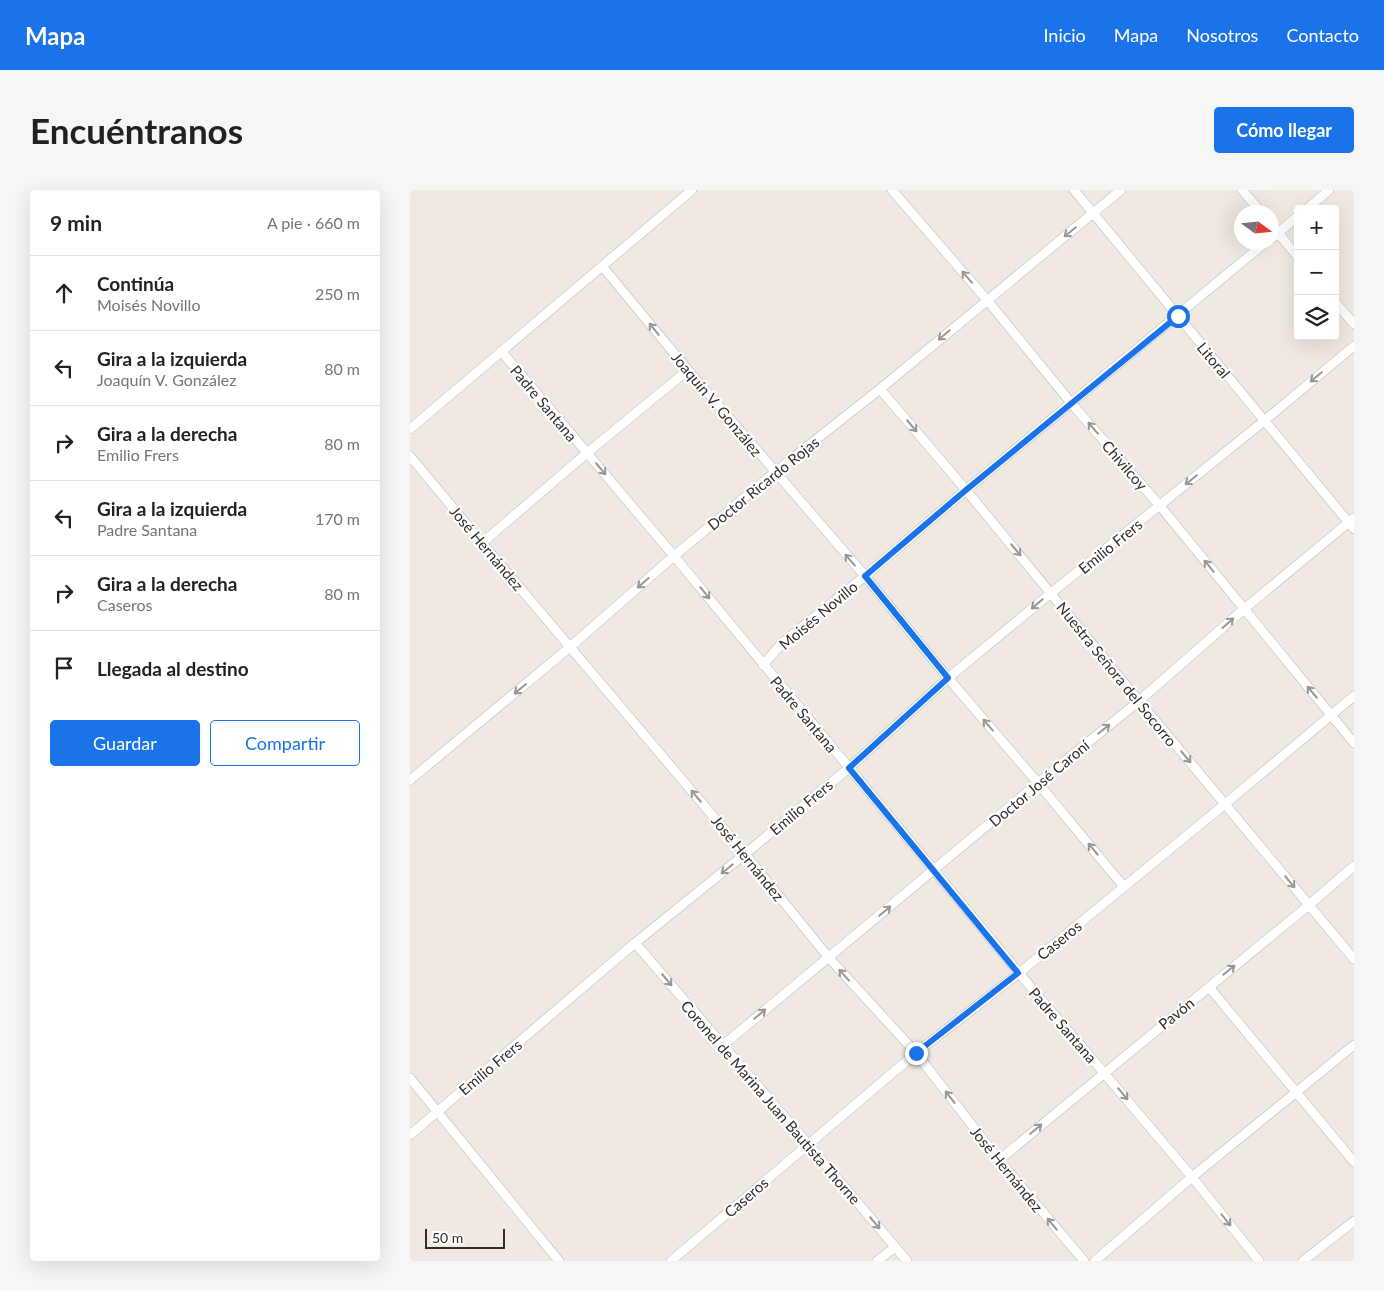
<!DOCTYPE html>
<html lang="es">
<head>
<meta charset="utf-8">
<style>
  :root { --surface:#fff; --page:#f6f6f6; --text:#202124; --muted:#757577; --line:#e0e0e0; --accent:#1a73e8 }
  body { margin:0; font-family:Lato,sans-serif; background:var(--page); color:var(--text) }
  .controls { position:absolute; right:15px; top:15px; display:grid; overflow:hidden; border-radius:5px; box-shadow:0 5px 20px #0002 }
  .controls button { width:45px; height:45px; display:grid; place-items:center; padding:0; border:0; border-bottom:1px solid var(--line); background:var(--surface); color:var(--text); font:25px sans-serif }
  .compass { position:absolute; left:824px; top:15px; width:45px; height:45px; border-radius:50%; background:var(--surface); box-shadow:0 5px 20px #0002; rotate:105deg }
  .scale { position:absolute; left:15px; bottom:12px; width:80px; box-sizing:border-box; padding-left:5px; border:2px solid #2e2e2e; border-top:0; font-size:14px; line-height:18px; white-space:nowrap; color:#2e2e2e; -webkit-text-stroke:4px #fff; paint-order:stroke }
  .stop { position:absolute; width:15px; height:15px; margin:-11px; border:4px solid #1a73e8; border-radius:50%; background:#fff }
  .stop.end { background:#1a73e8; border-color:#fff; box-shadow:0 1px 5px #0008 }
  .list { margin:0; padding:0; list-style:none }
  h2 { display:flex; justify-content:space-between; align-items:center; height:65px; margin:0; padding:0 20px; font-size:21px }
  h2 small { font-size:16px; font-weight:400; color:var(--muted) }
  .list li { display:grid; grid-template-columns:32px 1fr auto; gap:15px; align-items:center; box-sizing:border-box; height:75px; padding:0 20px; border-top:1px solid var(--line) }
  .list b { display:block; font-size:19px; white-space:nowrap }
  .list p { margin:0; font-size:16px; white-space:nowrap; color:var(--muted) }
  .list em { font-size:16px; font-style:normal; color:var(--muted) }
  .actions { display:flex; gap:10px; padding:15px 20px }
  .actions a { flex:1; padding:11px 0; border:1px solid var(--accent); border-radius:5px; text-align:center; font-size:18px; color:var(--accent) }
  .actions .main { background:var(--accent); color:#fff }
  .icon { flex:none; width:28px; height:28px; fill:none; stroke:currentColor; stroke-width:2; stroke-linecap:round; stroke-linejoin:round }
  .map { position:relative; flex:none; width:944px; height:1071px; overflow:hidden; border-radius:5px }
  header { display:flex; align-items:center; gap:30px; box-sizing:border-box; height:70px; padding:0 25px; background:var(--accent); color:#fff }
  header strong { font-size:24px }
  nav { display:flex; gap:28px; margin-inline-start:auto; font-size:18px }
  .intro { display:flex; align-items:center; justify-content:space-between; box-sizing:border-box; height:120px; padding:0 30px }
  h1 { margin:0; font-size:35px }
  .button { padding:12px 22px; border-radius:5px; background:var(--accent); color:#fff; font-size:18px; font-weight:700 }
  main { display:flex; gap:30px; padding:0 30px }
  aside { flex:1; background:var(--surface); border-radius:5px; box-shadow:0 5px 20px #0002 }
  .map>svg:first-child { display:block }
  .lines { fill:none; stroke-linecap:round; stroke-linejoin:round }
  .minor-casing { stroke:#b4b7c1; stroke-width:10 }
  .minor { stroke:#fff; stroke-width:9 }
  .oneway { stroke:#969696 }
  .route { stroke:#1a73e8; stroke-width:6 }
  .labels { text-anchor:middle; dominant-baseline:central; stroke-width:4.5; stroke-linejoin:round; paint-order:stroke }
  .street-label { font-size:15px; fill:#2e2e2e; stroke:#fff }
</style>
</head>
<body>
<header>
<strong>Mapa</strong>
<nav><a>Inicio</a><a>Mapa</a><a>Nosotros</a><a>Contacto</a></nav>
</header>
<div class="intro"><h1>Encuéntranos</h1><a class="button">Cómo llegar</a></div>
<main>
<aside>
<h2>9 min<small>A pie · 660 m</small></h2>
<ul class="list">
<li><svg class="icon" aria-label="ahead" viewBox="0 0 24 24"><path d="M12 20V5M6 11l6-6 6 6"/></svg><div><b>Continúa</b><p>Moisés Novillo</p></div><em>250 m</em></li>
<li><svg class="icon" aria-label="left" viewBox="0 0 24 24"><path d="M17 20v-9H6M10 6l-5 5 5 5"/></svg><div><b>Gira a la izquierda</b><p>Joaquín V. González</p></div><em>80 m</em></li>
<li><svg class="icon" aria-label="right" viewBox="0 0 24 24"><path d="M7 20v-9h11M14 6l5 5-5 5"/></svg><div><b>Gira a la derecha</b><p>Emilio Frers</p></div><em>80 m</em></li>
<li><svg class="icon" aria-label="left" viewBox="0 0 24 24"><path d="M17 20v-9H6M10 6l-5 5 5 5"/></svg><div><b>Gira a la izquierda</b><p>Padre Santana</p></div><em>170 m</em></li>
<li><svg class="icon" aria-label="right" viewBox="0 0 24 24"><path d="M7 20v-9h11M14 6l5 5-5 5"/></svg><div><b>Gira a la derecha</b><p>Caseros</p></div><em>80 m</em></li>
<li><svg class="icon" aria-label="arrive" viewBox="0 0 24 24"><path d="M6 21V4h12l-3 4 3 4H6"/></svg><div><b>Llegada al destino</b></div></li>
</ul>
<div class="actions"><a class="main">Guardar</a><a>Compartir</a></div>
</aside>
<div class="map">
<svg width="944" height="1071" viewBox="0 0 944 1071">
  <rect width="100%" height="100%" fill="#efe9e1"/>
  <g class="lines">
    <defs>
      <path id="minor" d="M482 0 577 110 662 214 750 316 944 553
        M664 0 944 339
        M832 0 851 22
        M897 19 919 0
        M862 36 888 67
        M862 48 888 26
        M192 76 278 180 455 386 538 488 628 593 714 697
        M925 112 944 134
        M91 161 264 366 609 783 694 883 782 987 849 1071
        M470 199 556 300 729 511 944 769
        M0 239 282 0
        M0 266 72 353 335 664 419 768 506 863 589 970 674 1071
        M72 353 177 263 278 180
        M353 475 372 453 455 386 556 300 856 52
        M0 590 160 457 264 366 365 282 470 199 711 0
        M225 753 398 954 497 1071
        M799 797 944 972
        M312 856 628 593 729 511 834 419 944 328
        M0 888 149 1071
        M0 945 225 753 335 664 439 578 538 488 641 403 854 231 944 156
        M589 970 899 715 944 676
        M261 1071 506 863 609 783 815 614 944 506
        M467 1071 485 1057
        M685 1071 782 987 944 855
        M893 1071 944 1031"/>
    </defs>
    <use href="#minor" class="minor-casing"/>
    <use href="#minor" class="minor"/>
  </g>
  <defs><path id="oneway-shaft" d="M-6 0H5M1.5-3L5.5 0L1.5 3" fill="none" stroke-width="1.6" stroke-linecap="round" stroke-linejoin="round" transform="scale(1.25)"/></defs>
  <g class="oneway">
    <use href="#oneway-shaft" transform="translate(660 42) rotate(141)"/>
    <use href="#oneway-shaft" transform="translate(557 87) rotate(-131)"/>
    <use href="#oneway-shaft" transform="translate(244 139) rotate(-129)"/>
    <use href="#oneway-shaft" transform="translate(534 145) rotate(140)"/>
    <use href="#oneway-shaft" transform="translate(906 187) rotate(140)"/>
    <use href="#oneway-shaft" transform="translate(502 236) rotate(50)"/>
    <use href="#oneway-shaft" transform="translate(683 238) rotate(-131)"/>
    <use href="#oneway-shaft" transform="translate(191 279) rotate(50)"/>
    <use href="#oneway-shaft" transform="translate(781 290) rotate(141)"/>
    <use href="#oneway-shaft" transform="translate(606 360) rotate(50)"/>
    <use href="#oneway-shaft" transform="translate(440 370) rotate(-131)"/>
    <use href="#oneway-shaft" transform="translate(799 376) rotate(-129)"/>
    <use href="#oneway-shaft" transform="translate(233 393) rotate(139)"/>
    <use href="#oneway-shaft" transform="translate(295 403) rotate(51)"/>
    <use href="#oneway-shaft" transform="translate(627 414) rotate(140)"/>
    <use href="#oneway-shaft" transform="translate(818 433) rotate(-41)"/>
    <use href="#oneway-shaft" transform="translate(110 499) rotate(140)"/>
    <use href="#oneway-shaft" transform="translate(902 502) rotate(-130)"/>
    <use href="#oneway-shaft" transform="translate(578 535) rotate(-131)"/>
    <use href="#oneway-shaft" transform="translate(694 539) rotate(-39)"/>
    <use href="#oneway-shaft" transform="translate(776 567) rotate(50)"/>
    <use href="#oneway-shaft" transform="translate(286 606) rotate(-130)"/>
    <use href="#oneway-shaft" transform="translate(683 659) rotate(-130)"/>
    <use href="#oneway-shaft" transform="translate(317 679) rotate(141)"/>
    <use href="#oneway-shaft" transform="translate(880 692) rotate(50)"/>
    <use href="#oneway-shaft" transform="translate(475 721) rotate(-40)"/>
    <use href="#oneway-shaft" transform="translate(819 780) rotate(-39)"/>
    <use href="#oneway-shaft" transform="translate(434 785) rotate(-132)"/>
    <use href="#oneway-shaft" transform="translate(257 790) rotate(50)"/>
    <use href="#oneway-shaft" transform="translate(350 824) rotate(-40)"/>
    <use href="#oneway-shaft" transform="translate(713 904) rotate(50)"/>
    <use href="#oneway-shaft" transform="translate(540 907) rotate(-128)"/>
    <use href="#oneway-shaft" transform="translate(626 939) rotate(-40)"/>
    <use href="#oneway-shaft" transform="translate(816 1030) rotate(51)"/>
    <use href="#oneway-shaft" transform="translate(465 1033) rotate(50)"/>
    <use href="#oneway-shaft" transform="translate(642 1034) rotate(-130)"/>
  </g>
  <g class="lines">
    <path class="route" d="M506 863 608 783 439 578 538 488 455 386 556 300 768 126"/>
  </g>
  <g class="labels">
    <g class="street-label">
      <text transform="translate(804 170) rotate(50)">Litoral</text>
      <text transform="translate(134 213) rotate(50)">Padre Santana</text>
      <text transform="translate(307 214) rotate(50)">Joaquín V. González</text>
      <text transform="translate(715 275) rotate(49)">Chivilcoy</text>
      <text transform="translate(353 293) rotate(-39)">Doctor Ricardo Rojas</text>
      <text transform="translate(700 356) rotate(-39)">Emilio Frers</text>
      <text transform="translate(77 358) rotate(50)">José Hernández</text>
      <text transform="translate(408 425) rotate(-40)">Moisés Novillo</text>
      <text transform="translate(707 484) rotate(51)">Nuestra Señora del Socorro</text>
      <text transform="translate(394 524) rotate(50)">Padre Santana</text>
      <text transform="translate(629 593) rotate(-40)">Doctor José Caroní</text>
      <text transform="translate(391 617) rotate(-40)">Emilio Frers</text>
      <text transform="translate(338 668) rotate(51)">José Hernández</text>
      <text transform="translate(649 750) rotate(-39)">Caseros</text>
      <text transform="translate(766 823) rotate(-39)">Pavón</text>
      <text transform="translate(653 835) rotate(49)">Padre Santana</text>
      <text transform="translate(80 877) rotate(-40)">Emilio Frers</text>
      <text transform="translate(361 912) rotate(49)">Coronel de Marina Juan Bautista Thorne</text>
      <text transform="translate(597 979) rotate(51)">José Hernández</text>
      <text transform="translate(336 1007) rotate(-41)">Caseros</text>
    </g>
  </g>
</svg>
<div class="controls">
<button>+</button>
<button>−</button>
<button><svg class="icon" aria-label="layers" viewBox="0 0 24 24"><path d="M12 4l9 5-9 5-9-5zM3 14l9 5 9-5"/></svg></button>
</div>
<svg class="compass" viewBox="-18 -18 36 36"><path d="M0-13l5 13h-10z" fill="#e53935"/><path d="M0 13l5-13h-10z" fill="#757577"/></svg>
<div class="scale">50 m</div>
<div class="stop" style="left:768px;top:126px"></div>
<div class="stop end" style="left:506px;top:863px"></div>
</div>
</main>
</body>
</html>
